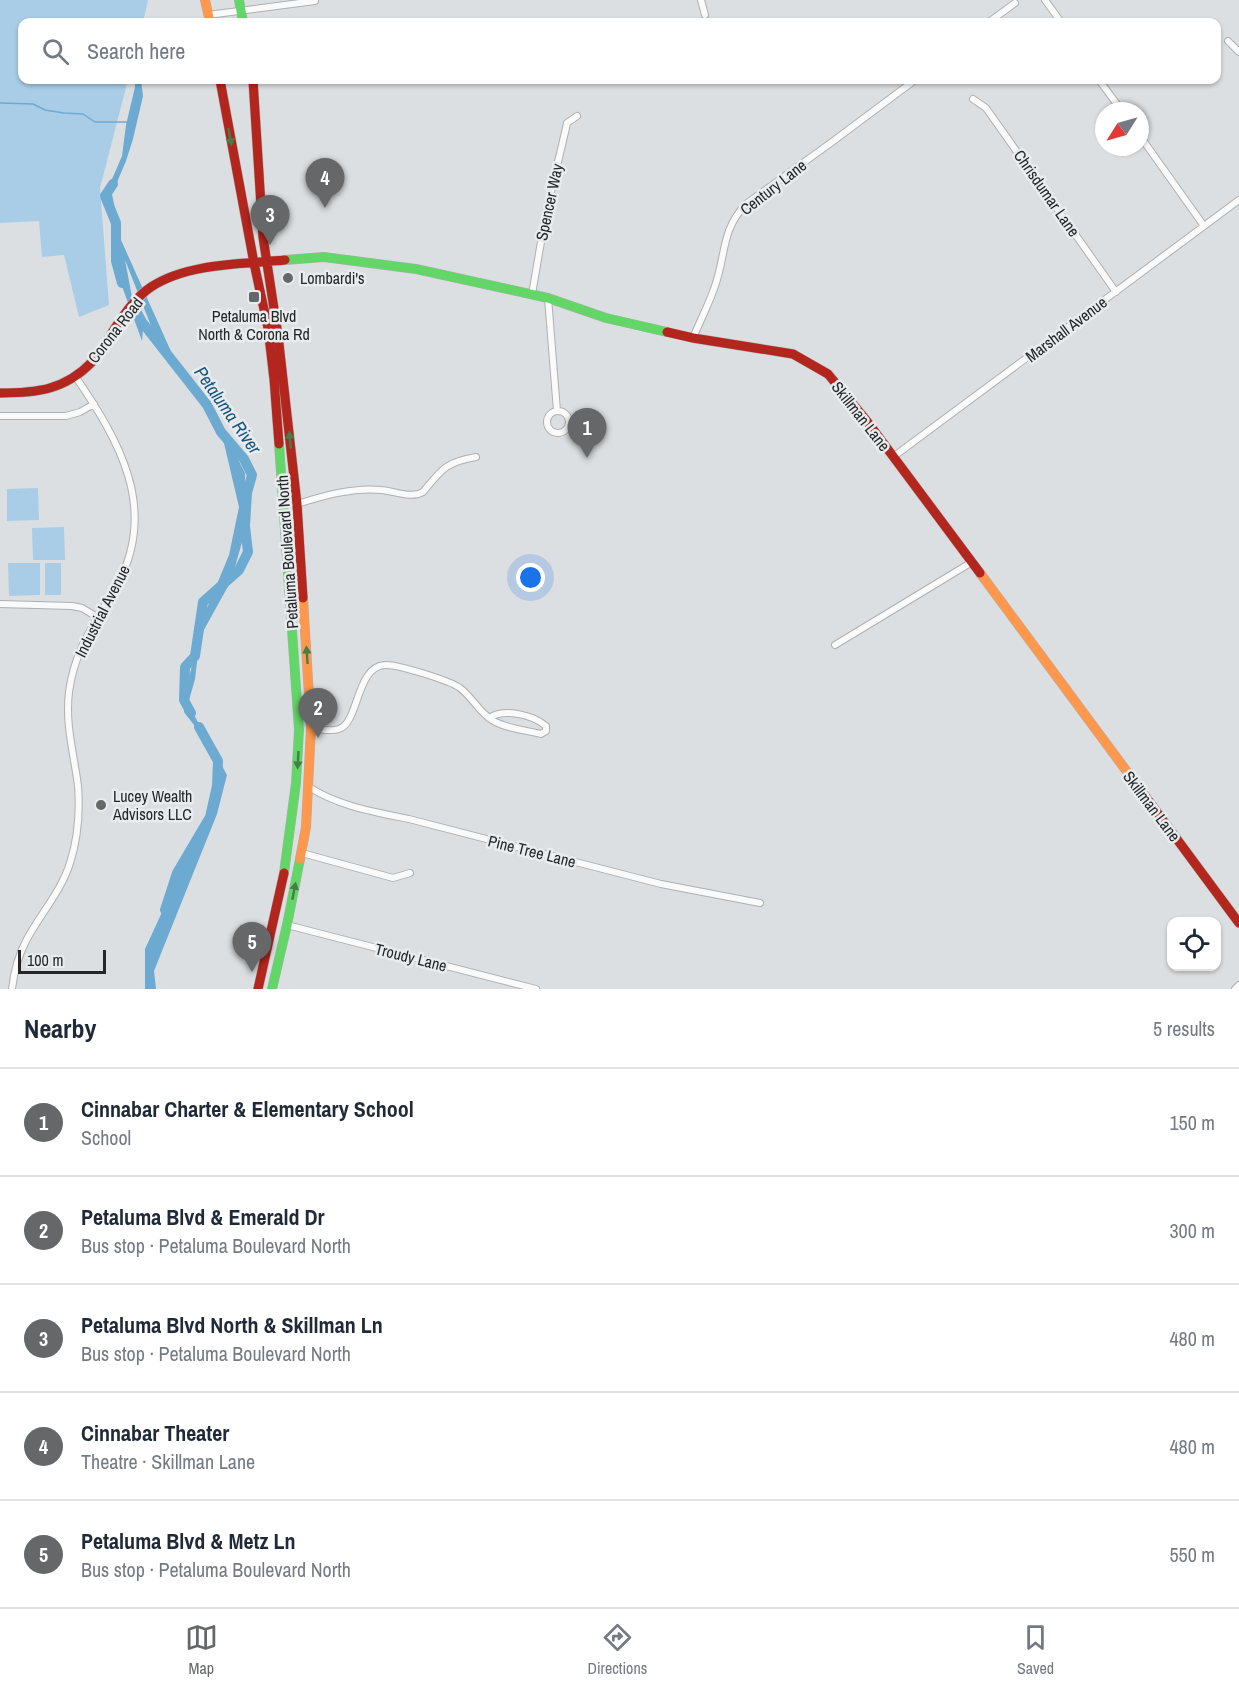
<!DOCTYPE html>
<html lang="en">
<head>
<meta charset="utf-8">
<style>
  :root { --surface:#fff; --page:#f2f2f3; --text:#1f2937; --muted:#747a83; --line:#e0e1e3; --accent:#656768 }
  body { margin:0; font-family:"Archivo Narrow",sans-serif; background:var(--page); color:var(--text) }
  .controls { position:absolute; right:18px; bottom:18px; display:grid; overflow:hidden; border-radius:12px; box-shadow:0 2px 4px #0004 }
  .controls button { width:54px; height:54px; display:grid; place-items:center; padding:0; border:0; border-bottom:2px solid var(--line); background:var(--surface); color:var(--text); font:30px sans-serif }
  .compass { position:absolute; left:1095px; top:102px; width:54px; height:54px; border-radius:50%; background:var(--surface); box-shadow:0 2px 4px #0004; rotate:233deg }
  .scale { position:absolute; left:18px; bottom:15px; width:88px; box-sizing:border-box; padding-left:6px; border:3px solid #252627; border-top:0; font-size:16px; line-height:21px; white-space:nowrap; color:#252627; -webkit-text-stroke:4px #e8ecef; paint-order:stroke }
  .you { position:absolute; left:531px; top:578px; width:21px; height:21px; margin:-15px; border:4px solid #fff; border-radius:50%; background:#1a73e8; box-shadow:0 0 0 9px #1a73e833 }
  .badge { display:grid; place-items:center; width:39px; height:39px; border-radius:50%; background:var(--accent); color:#fff; font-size:20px; font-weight:700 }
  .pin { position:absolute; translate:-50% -50px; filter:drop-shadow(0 2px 3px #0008) }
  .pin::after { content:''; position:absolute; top:32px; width:21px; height:18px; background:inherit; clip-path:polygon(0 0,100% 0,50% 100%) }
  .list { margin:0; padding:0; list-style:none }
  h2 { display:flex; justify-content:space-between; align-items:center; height:78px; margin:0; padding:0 24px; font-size:26px }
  h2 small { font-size:20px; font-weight:400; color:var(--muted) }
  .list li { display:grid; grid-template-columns:39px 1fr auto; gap:18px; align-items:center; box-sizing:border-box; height:108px; padding:0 24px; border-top:2px solid var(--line) }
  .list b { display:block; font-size:22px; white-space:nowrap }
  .list p { margin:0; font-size:20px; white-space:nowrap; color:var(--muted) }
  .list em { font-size:20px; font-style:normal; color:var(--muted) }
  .icon { flex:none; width:33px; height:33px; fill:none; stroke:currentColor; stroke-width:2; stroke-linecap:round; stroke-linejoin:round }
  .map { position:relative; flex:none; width:1239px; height:989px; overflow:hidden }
  .search { position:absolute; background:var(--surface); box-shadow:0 2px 4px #0004; left:18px; right:18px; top:18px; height:66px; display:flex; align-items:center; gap:15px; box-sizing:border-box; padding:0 21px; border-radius:12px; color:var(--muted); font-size:22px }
  .sheet { height:618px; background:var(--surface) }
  nav { display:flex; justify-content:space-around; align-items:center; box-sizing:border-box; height:84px; border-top:2px solid var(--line); background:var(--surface); font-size:16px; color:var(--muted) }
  nav a { display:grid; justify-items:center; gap:3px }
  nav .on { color:var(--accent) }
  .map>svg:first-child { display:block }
  .green { fill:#a9cde7 }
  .water { fill:#6daad2 }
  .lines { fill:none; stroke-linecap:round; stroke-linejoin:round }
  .stream { stroke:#6daad2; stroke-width:1.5 }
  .river { stroke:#6daad2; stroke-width:10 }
  .street-casing { stroke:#aeb0b2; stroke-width:8 }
  .fast-casing { stroke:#aeb0b2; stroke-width:10 }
  .slow-casing { stroke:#aeb0b2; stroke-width:10 }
  .jam-casing { stroke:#aeb0b2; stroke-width:10 }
  .street { stroke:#fafafa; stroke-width:6 }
  .fast { stroke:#63d668; stroke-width:9 }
  .slow { stroke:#ff974d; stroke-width:9 }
  .jam { stroke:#b3261e; stroke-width:9 }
  .oneway { fill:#447e48 }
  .poi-dot { fill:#656768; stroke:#e8ecef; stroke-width:2 }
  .labels { text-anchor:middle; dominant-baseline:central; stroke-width:5; stroke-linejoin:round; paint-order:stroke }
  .street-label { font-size:16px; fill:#252627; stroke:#e8ecef }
  .poi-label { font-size:16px; fill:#252627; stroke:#e8ecef; text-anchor:start }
  .water-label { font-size:18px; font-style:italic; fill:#16557b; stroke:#e8ecef }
</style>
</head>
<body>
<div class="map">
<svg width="1239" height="989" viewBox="0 0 1239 989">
  <rect width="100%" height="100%" fill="#dcdfe1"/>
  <path class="green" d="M0 0H148L143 22H22V80H128L100 188 109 305 79 317 64 255 42 257 39 221 0 223Z
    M38 488 39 520 7 521V489Z
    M64 527 65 560H33L32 528Z
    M8 563H40V595L9 596Z
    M45 563H61V595H45Z"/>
  <path class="water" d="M135 80H141L143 96 133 139 126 161 112 194 121 240 178 367 221 426 245 473 246 528 231 581 200 637 195 679 188 704 227 775 217 814 154 971 156 989H145V949L199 832 215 804 221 773 197 729 184 712 185 695 192 665 193 642 229 555 239 507 223 439 201 402 159 346 125 260 132 297 143 329 142 341 119 278 116 235 106 193 122 156 126 125 135 87Z"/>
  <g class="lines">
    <path class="stream" d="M0 103 33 104 45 110 64 113 83 114 95 122H127"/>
    <path class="river" d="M113 184 105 196 116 223V261L122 283
      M133 305 142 322 207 405 221 432 244 459 252 475 247 493 245 526 248 552 239 570 203 602 195 656 185 667 184 700 191 713
      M165 910 177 873 210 817 217 786 218 761 199 727"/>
    <defs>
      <path id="street" d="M701 0 705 15
        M1045 0 1061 22
        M208 15 315 1
        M989 22 1015 3
        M1228 41 1239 52
        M1099 80 1122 111
        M973 99 986 108 1116 292
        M1140 136 1204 226
        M532 294 546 213 566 128 567 123 577 116
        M548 298 557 411
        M693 338C700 321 709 304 715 286 726 255 721 230 746 204L832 142 915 80
        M547 422a11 11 0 1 1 22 0a11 11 0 1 1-22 0Z
        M0 416H66L80 412 94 404
        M893 457 1239 200
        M297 504C323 496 353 487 381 490 395 491 411 499 423 492 442 469 446 462 476 457
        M0 604 72 606 82 608 97 617
        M835 645 972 562
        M311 728C320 729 331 732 339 729 359 723 356 666 385 665 397 664 451 681 460 688 472 697 479 712 492 720 506 729 526 730 541 734L546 731V726C533 715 505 708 489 718
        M309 787C338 806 375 812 409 819L661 884 760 903
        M302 853 393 878 410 873
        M287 925 536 989
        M12 989C14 972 18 956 26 941 40 914 61 892 70 863 78 838 80 812 78 786 74 754 65 725 69 692 75 647 96 622 117 585 159 509 119 440 75 376
        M1235 989 1239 985"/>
      <path id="fast" d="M239 0 243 22
        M285 260 324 257 416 269 548 298 606 318 667 332
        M279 444 299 730 296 783 284 873
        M272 989 287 925 300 859"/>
      <path id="slow" d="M205 0 210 22
        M980 573 1145 796
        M300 859 306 827 311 728 303 598"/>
      <path id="jam" d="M220 80 254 263 268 328 274 379 279 444
        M253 80 263 237 278 335 297 504 303 598
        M667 332 693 338 793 354 828 374 866 420 980 573
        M0 393C37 393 65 390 92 362 101 352 108 339 115 328 125 313 136 297 151 287 187 263 243 264 285 260
        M1145 796 1239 923
        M258 989 284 873"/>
    </defs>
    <use href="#street" class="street-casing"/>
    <use href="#fast" class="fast-casing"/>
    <use href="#slow" class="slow-casing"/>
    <use href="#jam" class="jam-casing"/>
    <use href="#street" class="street"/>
    <use href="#fast" class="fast"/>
    <use href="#slow" class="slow"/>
    <use href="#jam" class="jam"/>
  </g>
  <defs><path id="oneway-solid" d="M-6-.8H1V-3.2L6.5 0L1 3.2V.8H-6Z" transform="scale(1.5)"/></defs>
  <g class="oneway">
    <use href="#oneway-solid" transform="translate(230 137) rotate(80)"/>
    <use href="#oneway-solid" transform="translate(290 440) rotate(-96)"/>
    <use href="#oneway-solid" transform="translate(307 655) rotate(-94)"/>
    <use href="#oneway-solid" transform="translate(298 760) rotate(93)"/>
    <use href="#oneway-solid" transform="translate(294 891) rotate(-79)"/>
  </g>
  <g class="poi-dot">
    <circle cx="288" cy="278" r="6"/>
    <rect x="248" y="291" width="12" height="12" rx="3"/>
    <circle cx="101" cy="805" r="6"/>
  </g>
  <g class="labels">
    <g class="street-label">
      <text transform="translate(773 187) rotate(-38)">Century Lane</text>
      <text transform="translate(1047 193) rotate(55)">Chrisdumar Lane</text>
      <text transform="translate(549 202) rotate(-78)">Spencer Way</text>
      <text transform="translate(1066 329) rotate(-37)">Marshall Avenue</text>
      <text transform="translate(115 330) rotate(-52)">Corona Road</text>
      <text transform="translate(861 416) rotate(52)">Skillman Lane</text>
      <text transform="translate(287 552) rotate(-94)">Petaluma Boulevard North</text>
      <text transform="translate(102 611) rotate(-63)">Industrial Avenue</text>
      <text transform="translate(1152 806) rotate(53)">Skillman Lane</text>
      <text transform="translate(532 851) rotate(14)">Pine Tree Lane</text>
      <text transform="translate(411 957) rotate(14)">Troudy Lane</text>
    </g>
    <g class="poi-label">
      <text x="300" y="278">Lombardi's</text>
      <text x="254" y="316" text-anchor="middle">Petaluma Blvd<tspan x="254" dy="18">North &amp; Corona Rd</tspan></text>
      <text x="113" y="796">Lucey Wealth<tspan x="113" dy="18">Advisors LLC</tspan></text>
    </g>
    <g class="water-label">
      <text transform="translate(228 410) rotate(55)">Petaluma River</text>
    </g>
  </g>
</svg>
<div class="controls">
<button><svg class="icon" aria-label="locate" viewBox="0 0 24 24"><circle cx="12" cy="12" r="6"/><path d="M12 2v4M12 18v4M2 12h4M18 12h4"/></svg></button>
</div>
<svg class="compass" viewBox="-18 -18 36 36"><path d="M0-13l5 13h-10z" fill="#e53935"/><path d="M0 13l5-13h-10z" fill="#747a83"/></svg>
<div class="scale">100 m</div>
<div class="you"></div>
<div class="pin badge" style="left:587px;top:458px">1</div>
<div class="pin badge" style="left:318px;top:738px">2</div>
<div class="pin badge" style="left:270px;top:245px">3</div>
<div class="pin badge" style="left:325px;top:208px">4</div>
<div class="pin badge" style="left:252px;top:972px">5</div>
<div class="search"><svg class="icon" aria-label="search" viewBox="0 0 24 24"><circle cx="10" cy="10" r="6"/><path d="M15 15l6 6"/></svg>Search here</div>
</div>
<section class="sheet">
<h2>Nearby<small>5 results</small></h2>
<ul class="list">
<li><span class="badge">1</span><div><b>Cinnabar Charter &amp; Elementary School</b><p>School</p></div><em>150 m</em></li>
<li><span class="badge">2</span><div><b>Petaluma Blvd &amp; Emerald Dr</b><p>Bus stop · Petaluma Boulevard North</p></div><em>300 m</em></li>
<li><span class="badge">3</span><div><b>Petaluma Blvd North &amp; Skillman Ln</b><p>Bus stop · Petaluma Boulevard North</p></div><em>480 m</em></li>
<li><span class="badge">4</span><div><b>Cinnabar Theater</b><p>Theatre · Skillman Lane</p></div><em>480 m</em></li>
<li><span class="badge">5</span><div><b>Petaluma Blvd &amp; Metz Ln</b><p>Bus stop · Petaluma Boulevard North</p></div><em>550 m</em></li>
</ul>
</section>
<nav>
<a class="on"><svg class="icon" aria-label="map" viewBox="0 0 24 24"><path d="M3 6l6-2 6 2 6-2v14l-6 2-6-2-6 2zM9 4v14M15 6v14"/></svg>Map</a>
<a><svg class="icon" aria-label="directions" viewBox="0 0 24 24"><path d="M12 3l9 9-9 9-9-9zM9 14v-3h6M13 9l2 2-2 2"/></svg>Directions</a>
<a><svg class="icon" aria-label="saved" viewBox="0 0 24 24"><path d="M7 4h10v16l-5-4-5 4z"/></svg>Saved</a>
</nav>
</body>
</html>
